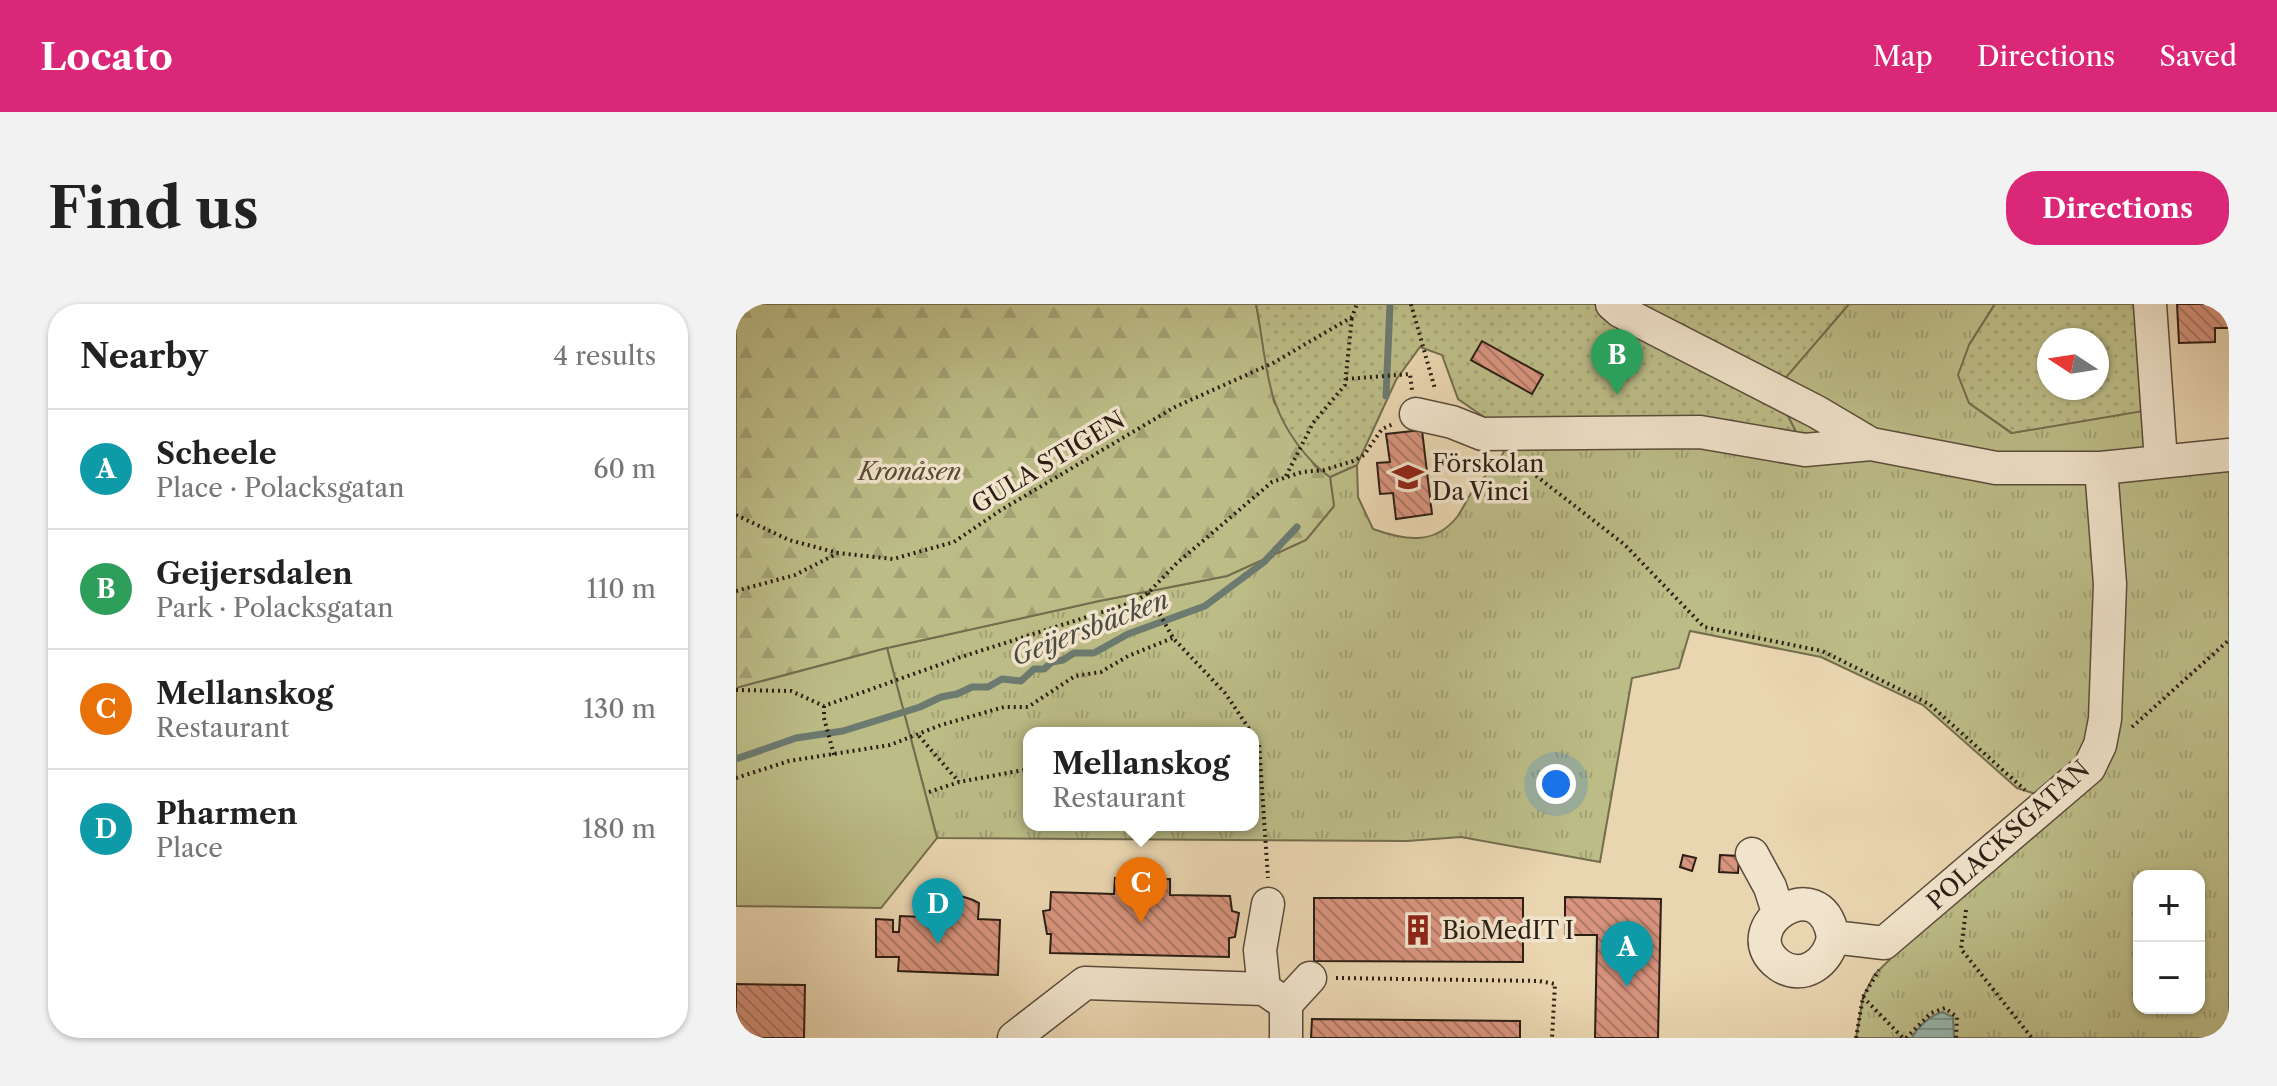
<!DOCTYPE html>
<html lang="en">
<head>
<meta charset="utf-8">
<style>
  :root { --surface:#fff; --page:#f2f2f2; --text:#222; --muted:#767676; --line:#e0e0e0; --accent:#db2777 }
  body { margin:0; font-family:"Libre Caslon Text",serif; background:var(--page); color:var(--text) }
  .controls { position:absolute; right:24px; bottom:24px; display:grid; overflow:hidden; border-radius:16px; box-shadow:0 2px 6px #0004 }
  .controls button { width:72px; height:72px; display:grid; place-items:center; padding:0; border:0; border-bottom:2px solid var(--line); background:var(--surface); color:var(--text); font:40px sans-serif }
  .compass { position:absolute; left:1301px; top:24px; width:72px; height:72px; border-radius:50%; background:var(--surface); box-shadow:0 2px 6px #0004; rotate:282deg }
  .you { position:absolute; left:820px; top:480px; width:28px; height:28px; margin:-20px; border:6px solid #fff; border-radius:50%; background:#1a73e8; box-shadow:0 0 0 12px #1a73e833 }
  .badge { display:grid; place-items:center; width:52px; height:52px; border-radius:50%; background:var(--accent); color:#fff; font-size:26px; font-weight:700 }
  .pin { position:absolute; translate:-50% -66px; filter:drop-shadow(0 2px 4px #0008) }
  .pin::after { content:''; position:absolute; top:42px; width:28px; height:24px; background:inherit; clip-path:polygon(0 0,100% 0,50% 100%) }
  .popup { position:absolute; left:287px; top:423px; width:236px; height:104px; box-sizing:border-box; display:grid; place-content:center; border-radius:16px; background:var(--surface); filter:drop-shadow(0 2px 6px #0005); font-size:26px; white-space:nowrap; color:var(--muted) }
  .popup b { font-size:30px; color:var(--text) }
  .popup::after { content:''; position:absolute; left:50%; top:100%; margin-left:-16px; border:16px solid transparent; border-top-color:var(--surface) }
  .list { margin:0; padding:0; list-style:none }
  h2 { display:flex; justify-content:space-between; align-items:center; height:104px; margin:0; padding:0 32px; font-size:34px }
  h2 small { font-size:26px; font-weight:400; color:var(--muted) }
  .list li { display:grid; grid-template-columns:52px 1fr auto; gap:24px; align-items:center; box-sizing:border-box; height:120px; padding:0 32px; border-top:2px solid var(--line) }
  .list b { display:block; font-size:30px; white-space:nowrap }
  .list p { margin:0; font-size:26px; white-space:nowrap; color:var(--muted) }
  .list em { font-size:26px; font-style:normal; color:var(--muted) }
  .map { position:relative; flex:none; width:1493px; height:734px; overflow:hidden; border-radius:32px }
  header { display:flex; align-items:center; gap:48px; box-sizing:border-box; height:112px; padding:0 40px; background:var(--accent); color:#fff }
  header strong { font-size:38px }
  nav { display:flex; gap:44px; margin-inline-start:auto; font-size:28px }
  .intro { display:flex; align-items:center; justify-content:space-between; box-sizing:border-box; height:192px; padding:0 48px }
  h1 { margin:0; font-size:56px }
  .button { padding:20px 36px; border-radius:32px; background:var(--accent); color:#fff; font-size:28px; font-weight:700 }
  main { display:flex; gap:48px; padding:0 48px }
  aside { flex:1; background:var(--surface); border-radius:32px; box-shadow:0 2px 6px #0004 }
  .map>svg:first-child { display:block }
  .grass { fill:url(#grass-tufts); stroke:#746d4e; stroke-width:2; fill-rule:evenodd }
  .forest { fill:url(#forest-firs); stroke:#746d4e; stroke-width:2 }
  .park { fill:url(#park-dots); stroke:#746d4e; stroke-width:2; fill-rule:evenodd }
  .garden { fill:#bcbc87; stroke:#746d4e; stroke-width:2 }
  .water { fill:url(#water-rules); stroke:#6c7a70; stroke-width:2 }
  .lines { fill:none; stroke-linecap:round; stroke-linejoin:round }
  .stream { stroke:#6c7a70; stroke-width:7 }
  .building { fill:url(#building-back-hatch); stroke:#2c1e14; stroke-width:2 }
  .minor-casing { stroke:#5b4c3b; stroke-width:35 }
  .path { stroke:#2c1e14; stroke-width:4; stroke-dasharray:2 4; stroke-linecap:butt }
  .minor { stroke:#f1e4cc; stroke-width:32 }
  .labels { text-anchor:middle; dominant-baseline:central; stroke-width:7; stroke-linejoin:round; paint-order:stroke }
  .street-label { font-size:24px; fill:#2c1e14; stroke:#f1e4cc }
  .poi-label { font-size:24px; fill:#2c1e14; stroke:#f1e4cc; text-anchor:start }
  .park-label { font-size:24px; font-style:italic; fill:#574d36; stroke:#f1e4cc }
  .water-label { font-size:26px; font-style:italic; fill:#4c4c42; stroke:#f1e4cc }
</style>
</head>
<body>
<header>
<strong>Locato</strong>
<nav><a>Map</a><a>Directions</a><a>Saved</a></nav>
</header>
<div class="intro"><h1>Find us</h1><a class="button">Directions</a></div>
<main>
<aside>
<h2>Nearby<small>4 results</small></h2>
<ul class="list">
<li><span class="badge" style="background:#0f9aa8">A</span><div><b>Scheele</b><p>Place · Polacksgatan</p></div><em>60 m</em></li>
<li><span class="badge" style="background:#2e9e5b">B</span><div><b>Geijersdalen</b><p>Park · Polacksgatan</p></div><em>110 m</em></li>
<li><span class="badge" style="background:#e8710a">C</span><div><b>Mellanskog</b><p>Restaurant</p></div><em>130 m</em></li>
<li><span class="badge" style="background:#0f9aa8">D</span><div><b>Pharmen</b><p>Place</p></div><em>180 m</em></li>
</ul>
</aside>
<div class="map">
<svg width="1493" height="734" viewBox="0 0 1493 734">
  <defs>
    <pattern id="grass-tufts" width="24" height="20" patternUnits="userSpaceOnUse" patternTransform="scale(2)"><rect width="24" height="20" fill="#bcbc87"/><path d="M3 7l-1-3M5 7V3M7 7l1-3M15 17l-1-3M17 17v-4M19 17l1-3" fill="none" stroke="#a2a174"/></pattern>
    <pattern id="forest-firs" width="22" height="20" patternUnits="userSpaceOnUse" patternTransform="scale(2)"><rect width="22" height="20" fill="#bcbc87"/><path d="M5 1l3.5 6h-7zM16 11l3.5 6h-7z" fill="#a2a174"/></pattern>
    <pattern id="park-dots" width="8" height="8" patternUnits="userSpaceOnUse" patternTransform="scale(2)"><rect width="8" height="8" fill="#bcbc87"/><path d="M2 2h.1M6 6h.1" fill="none" stroke="#a2a174" stroke-width="1.8" stroke-linecap="round"/></pattern>
    <pattern id="water-rules" width="6" height="5" patternUnits="userSpaceOnUse" patternTransform="scale(2)"><rect width="6" height="5" fill="#97b8ae"/><path d="M0 2.5h6" fill="none" stroke="#7b958c"/></pattern>
    <pattern id="building-back-hatch" width="6" height="6" patternUnits="userSpaceOnUse" patternTransform="scale(2)"><rect width="6" height="6" fill="#d8947e"/><path d="M-1 5l2 2M0 0l6 6M5-1l2 2" fill="none" stroke="#af7866"/></pattern>
  </defs>
  <rect width="100%" height="100%" fill="#e9d5b0"/>
  <filter id="stains"><feTurbulence type="fractalNoise" baseFrequency=".0025" numOctaves="4"/><feColorMatrix values="0 0 0 0 .2 0 0 0 0 .09 0 0 0 0 .02 0 0 0 .5 -.17"/></filter>
  <radialGradient id="worn" r=".72"><stop offset=".6" stop-color="#630" stop-opacity="0"/><stop offset="1" stop-color="#630" stop-opacity=".3"/></radialGradient>
  <path class="grass" d="M1113 0H1259L1233 41V99L1275 129 1421 104 1426 156 1493 151V734H1120L1127 693 1138 671 1316 495 1281 484 1187 401 1085 353 954 327 943 364 896 374 864 558 725 533 671 537 201 534 151 344 363 297 491 272 570 236 598 202 594 173 621 161 622 193 637 225C668 236 698 242 721 213 727 205 731 195 737 186 755 163 765 162 774 131L1068 145 1039 86ZM293 429H517V521H293ZM1403 572H1463V704H1403Z"/>
  <path class="forest" d="M0 0H520L538 98 579 162 594 173 598 202 570 236 491 272 363 297 151 344 0 384Z"/>
  <path class="park" d="M520 0H1113L1039 86 1069 146 774 131 722 95 706 51 684 43 660 76 621 161 594 173C570 156 549 127 539 98 529 73 526 28 520 0Z
    M1259 0H1427L1431 103 1276 129 1233 99 1222 71 1233 41ZM1313 36H1361V84H1313Z"/>
  <path class="garden" d="M151 344 201 534 145 604 0 602V384Z"/>
  <path class="water" d="M1206 708 1217 713 1218 734H1176C1181 723 1194 712 1206 708Z"/>
  <g class="lines">
    <path class="stream" d="M650 92 654 0
      M0 455 60 434 107 427 184 403 205 393 221 390 236 383H252L266 375 285 377 298 365H308L316 358 327 356 338 349H358L392 330 469 302 528 258 561 223"/>
  </g>
  <path class="building" d="M1441 0H1493V24H1479V38L1443 39Z
    M746 37 807 71 796 90 735 56Z
    M686 126 696 210 660 215 657 189 644 190 641 159 654 158 650 130Z
    M947 551 960 554 956 567 944 563Z
    M984 551 1003 552 1002 569 983 568Z
    M379 574 434 575V591L494 592 496 607 503 609 499 633 493 634V653L314 649 315 630H311L307 607 314 606 315 588 378 590Z
    M205 591 225 592 237 596 243 599 242 615 264 616 262 671 162 667 163 653H140V615L157 616V628H163L164 612 188 613 189 596Z
    M829 593 925 595 922 734H859L861 631H829Z
    M578 594H787V658L578 657Z
    M0 680 69 681 68 734H0Z
    M576 715 784 717V734H575Z"/>
  <g class="lines">
    <defs>
      <path id="minor" d="M876 0 884 7 1081 108 1135 140 1260 164H1365L1493 151
        M1414 0 1425 157
        M680 110 716 118 746 130 964 128 1069 146 1135 140
        M1016 550 1034 583 1042 608
        M1097 633C1085 561 994 625 1043 661 1067 678 1093 658 1097 633L1148 639 1353 464 1364 441 1369 415 1374 280 1365 164
        M528 685 524 646 532 600
        M550 700 574 674
        M278 734 349 679 528 685 550 700V734"/>
    </defs>
    <use href="#minor" class="minor-casing"/>
    <path class="path" d="M675 0 699 85
      M610 75 674 70 676 86
      M781 157 889 241 968 323 1086 347 1193 400 1289 486
      M550 172 577 119 609 81 616 13
      M0 211 53 236 102 249 157 255 218 238 265 206 439 103 537 59 616 13 621 0
      M0 287 59 271 102 249
      M412 289 437 334 489 389 516 429
      M0 386 55 387 88 402 225 353 398 298 412 289 441 259 536 178 566 168 588 166 617 157 628 151 646 125 657 120
      M88 402V414L98 451
      M1396 423 1493 336
      M517 431 523 440 532 574
      M183 432 223 478
      M0 474 53 457 154 441 205 421 268 403H292L339 372 365 368 392 352 437 334
      M193 488 223 478 293 465
      M1230 606 1225 645 1296 734
      M600 674 803 677 819 680 816 734
      M1127 693 1167 734
      M1120 734 1127 693 1143 666
      M1170 734 1195 709 1209 704 1221 713 1220 734"/>
    <use href="#minor" class="minor"/>
  </g>
  <defs>
    <symbol id="school-bare" viewBox="-9 -9 18 18"><path d="M0-5L7-2L0 1L-7-2ZM-4 1L0 2.5L4 1V4Q0 6-4 4Z" fill="#8f2418" stroke="#f1e4cc" stroke-width="2.5" paint-order="stroke"/></symbol>
    <symbol id="building-bare" viewBox="-9 -9 18 18"><path d="M-4-6H4V6H1V3H-1V6H-4ZM-2.5-4.3h1.7v1.8h-1.7ZM.8-4.3h1.7v1.8H.8ZM-2.5-1h1.7V.8h-1.7ZM.8-1h1.7V.8H.8Z" fill="#8f2418" stroke="#f1e4cc" stroke-width="2.5" paint-order="stroke"/></symbol>
  </defs>
  <g fill-rule="evenodd">
    <use href="#school-bare" x="650" y="151" width="44" height="44"/>
    <use href="#building-bare" x="660" y="604" width="44" height="44"/>
  </g>
  <g class="labels">
    <g class="street-label">
      <text transform="translate(312 158) rotate(-31)">GULA STIGEN</text>
      <text transform="translate(1272 531) rotate(-42)">POLACKSGATAN</text>
    </g>
    <g class="poi-label">
      <text x="696" y="159">Förskolan<tspan x="696" dy="28">Da Vinci</tspan></text>
      <text x="706" y="626">BioMedIT I</text>
    </g>
    <g class="park-label">
      <text x="174" y="167">Kronåsen</text>
    </g>
    <g class="water-label">
      <text transform="translate(354 324) rotate(-21)">Geijersbäcken</text>
    </g>
  </g>
  <rect width="100%" height="100%" filter="url(#stains)"/>
  <rect width="100%" height="100%" fill="url(#worn)"/>
</svg>
<div class="controls">
<button>+</button>
<button>−</button>
</div>
<svg class="compass" viewBox="-18 -18 36 36"><path d="M0-13l5 13h-10z" fill="#e53935"/><path d="M0 13l5-13h-10z" fill="#767676"/></svg>
<div class="you"></div>
<div class="pin badge" style="left:891px;top:683px;background:#0f9aa8">A</div>
<div class="pin badge" style="left:881px;top:91px;background:#2e9e5b">B</div>
<div class="pin badge" style="left:405px;top:619px;background:#e8710a">C</div>
<div class="popup"><b>Mellanskog</b>Restaurant</div>
<div class="pin badge" style="left:202px;top:640px;background:#0f9aa8">D</div>
</div>
</main>
</body>
</html>
